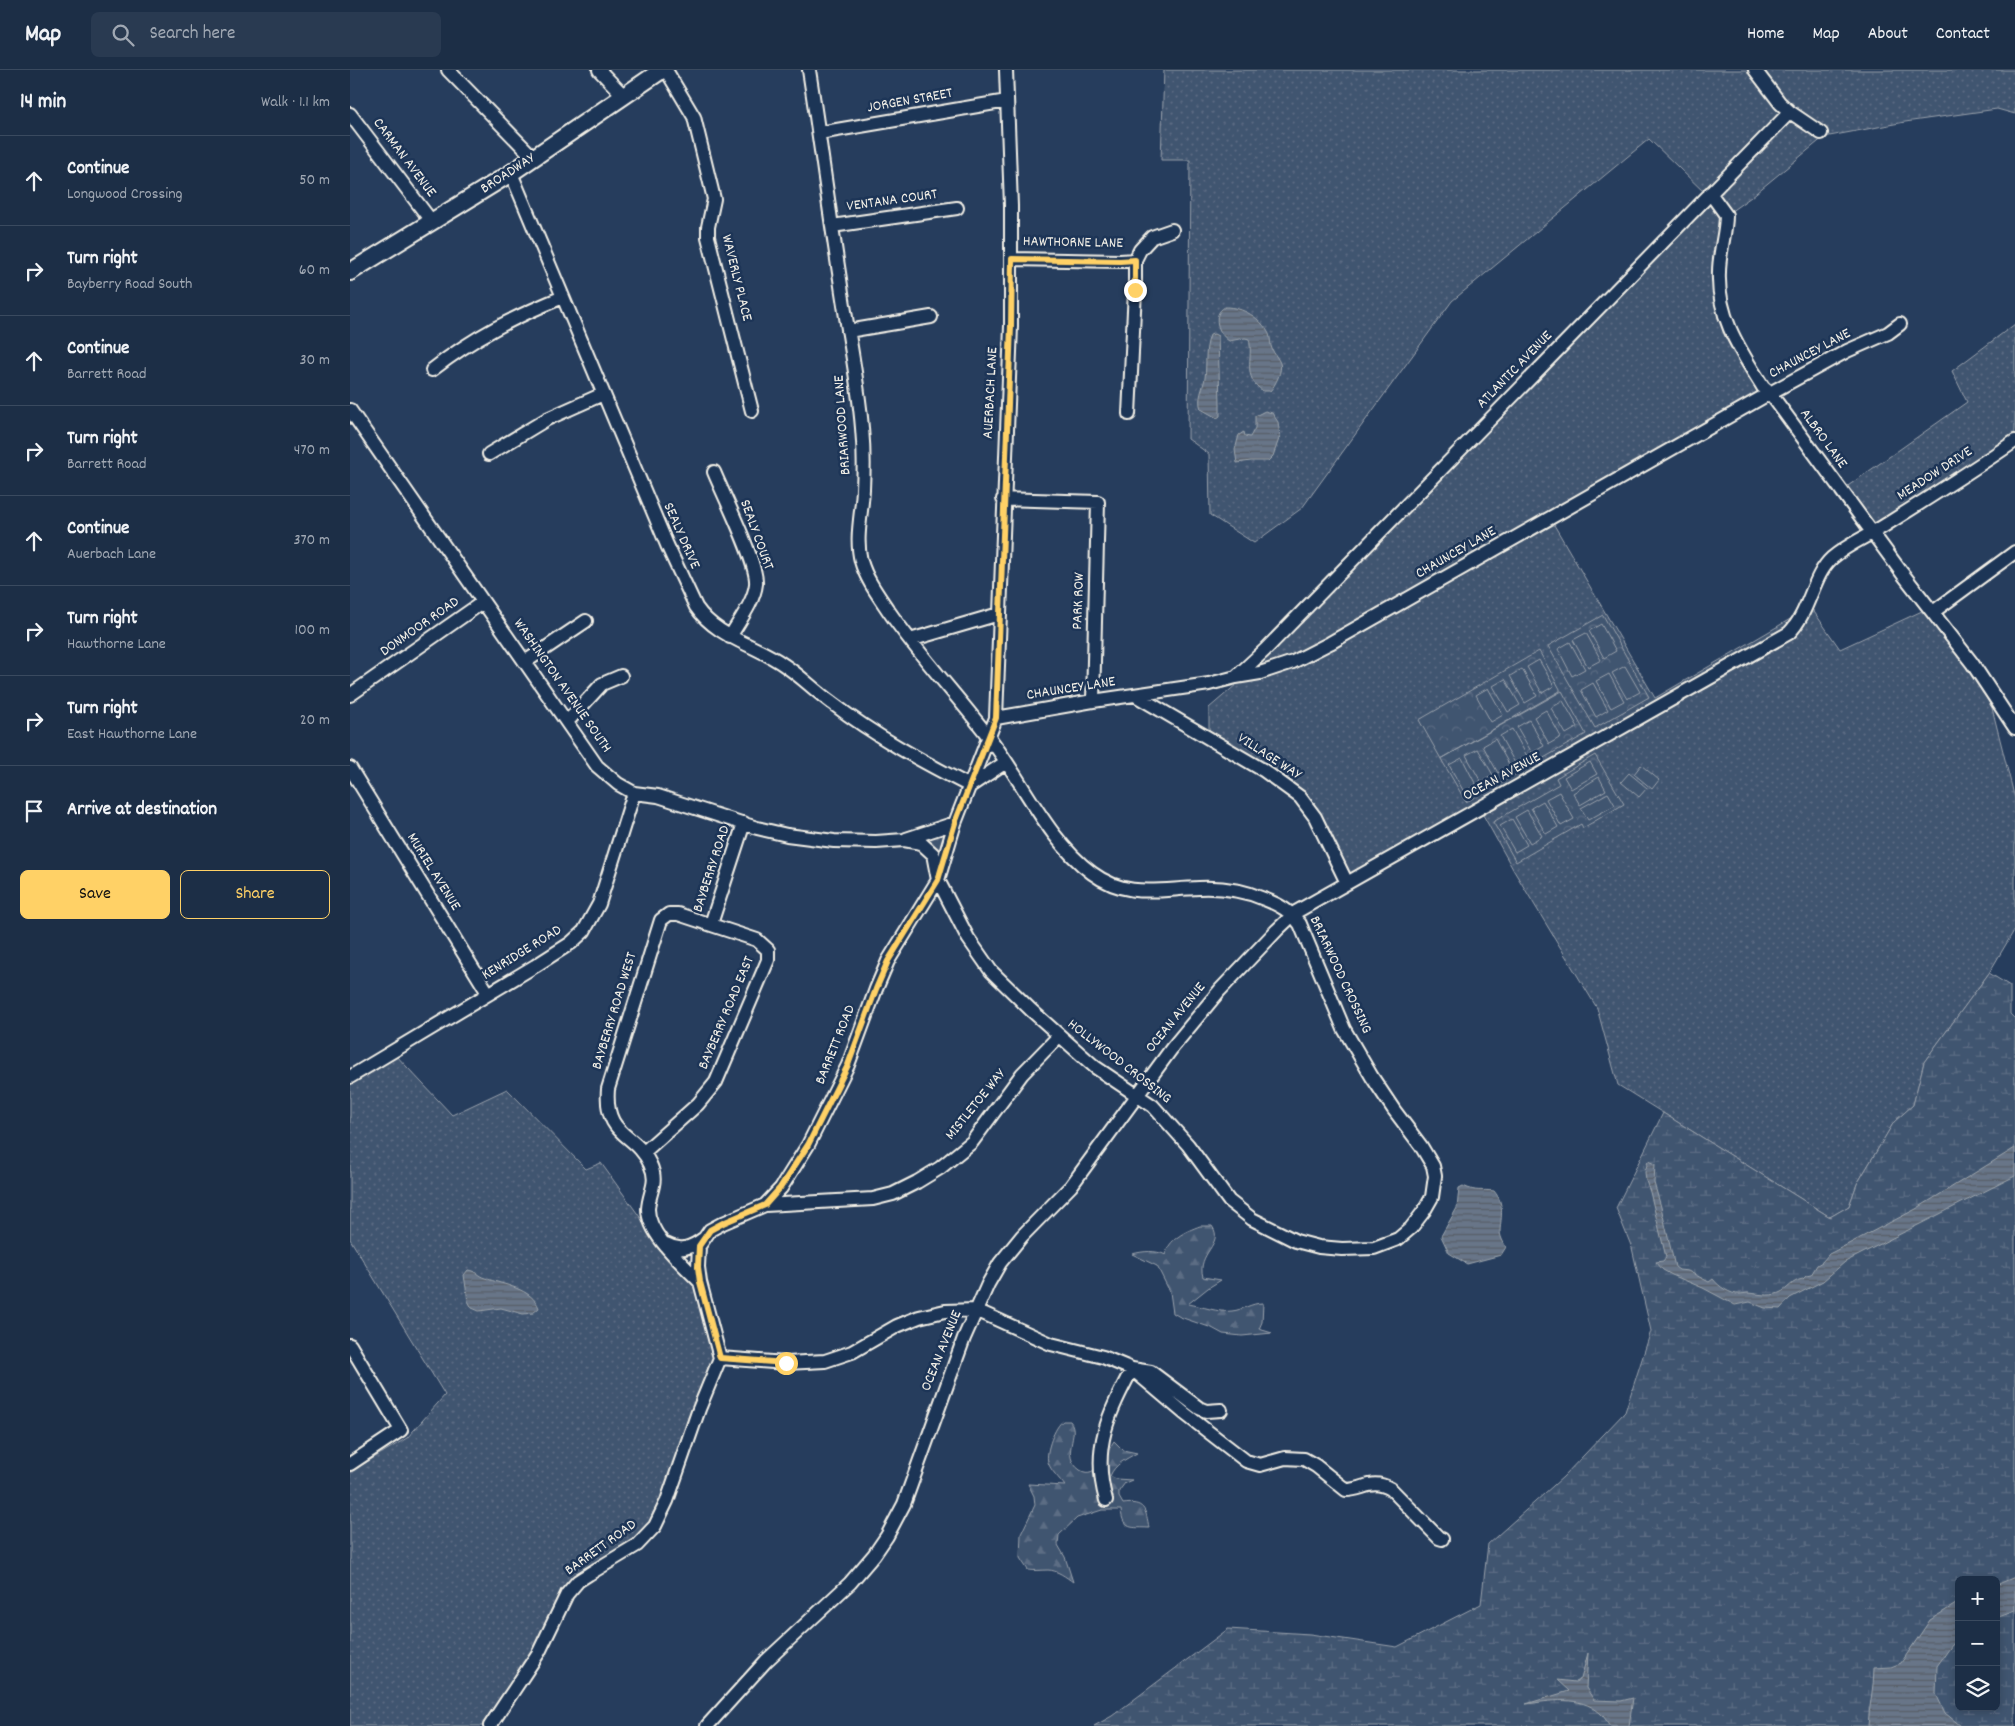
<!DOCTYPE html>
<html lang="en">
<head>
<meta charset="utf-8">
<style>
  :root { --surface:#1c2e46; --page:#293a51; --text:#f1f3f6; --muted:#a0a8b3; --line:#3a4a5f; --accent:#ffd166 }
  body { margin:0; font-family:Dekko,sans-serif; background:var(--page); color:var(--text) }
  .controls { position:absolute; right:15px; bottom:15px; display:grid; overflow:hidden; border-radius:8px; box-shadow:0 2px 8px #0003 }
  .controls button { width:45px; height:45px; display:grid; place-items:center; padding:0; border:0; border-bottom:1px solid var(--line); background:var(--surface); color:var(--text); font:25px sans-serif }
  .stop { position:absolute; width:15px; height:15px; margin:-11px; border:4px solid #ffd166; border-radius:50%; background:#fff }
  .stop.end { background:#ffd166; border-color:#fff; box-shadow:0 1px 5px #0008 }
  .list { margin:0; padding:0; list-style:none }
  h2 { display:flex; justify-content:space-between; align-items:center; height:65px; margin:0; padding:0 20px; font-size:21px }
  h2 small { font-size:16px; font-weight:400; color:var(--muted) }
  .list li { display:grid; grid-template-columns:32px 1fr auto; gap:15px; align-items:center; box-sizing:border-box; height:90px; padding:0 20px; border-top:1px solid var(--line) }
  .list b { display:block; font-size:19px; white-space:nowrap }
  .list p { margin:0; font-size:16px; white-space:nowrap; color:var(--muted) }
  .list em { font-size:16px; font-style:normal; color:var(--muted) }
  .actions { display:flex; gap:10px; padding:15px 20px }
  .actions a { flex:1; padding:11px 0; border:1px solid var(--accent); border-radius:8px; text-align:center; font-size:18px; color:var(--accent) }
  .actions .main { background:var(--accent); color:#111 }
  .icon { flex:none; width:28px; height:28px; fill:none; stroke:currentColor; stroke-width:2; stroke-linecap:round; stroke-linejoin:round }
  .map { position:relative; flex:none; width:1665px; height:1656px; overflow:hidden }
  header { display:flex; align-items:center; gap:30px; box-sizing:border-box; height:70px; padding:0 25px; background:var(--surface); border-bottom:1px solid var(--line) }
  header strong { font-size:24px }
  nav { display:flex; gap:28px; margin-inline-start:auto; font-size:18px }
  .search { width:350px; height:45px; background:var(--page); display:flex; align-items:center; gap:12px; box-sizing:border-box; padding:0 18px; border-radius:8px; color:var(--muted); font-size:19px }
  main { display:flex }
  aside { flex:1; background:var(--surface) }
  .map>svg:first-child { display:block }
  .grass { fill:url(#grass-dots); stroke:#9aa2ac }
  .forest { fill:url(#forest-firs); stroke:#9aa2ac }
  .wetland { fill:url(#wetland-marsh); stroke:#9aa2ac; fill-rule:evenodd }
  .park { fill:url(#park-crowns); stroke:#9aa2ac }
  .garden { fill:#40546f; stroke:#9aa2ac }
  .water { fill:url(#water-rules); stroke:#9fa7ae }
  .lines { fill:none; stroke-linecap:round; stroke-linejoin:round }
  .minor-casing { stroke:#f4f1e8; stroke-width:16 }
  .major-casing { stroke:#f4f1e8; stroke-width:20 }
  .minor { stroke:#1d3557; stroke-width:12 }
  .major { stroke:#1d3557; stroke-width:16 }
  .route { stroke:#ffd166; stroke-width:6 }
  .labels { text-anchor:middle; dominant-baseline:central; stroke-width:5; stroke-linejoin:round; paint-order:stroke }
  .street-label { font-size:15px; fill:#f4f1e8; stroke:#1d3557 }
</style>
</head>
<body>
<header>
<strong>Map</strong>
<div class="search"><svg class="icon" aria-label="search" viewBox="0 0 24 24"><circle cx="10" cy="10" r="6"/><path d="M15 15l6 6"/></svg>Search here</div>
<nav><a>Home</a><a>Map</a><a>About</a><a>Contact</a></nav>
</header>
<main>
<aside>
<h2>14 min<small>Walk · 1.1 km</small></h2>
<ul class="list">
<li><svg class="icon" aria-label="ahead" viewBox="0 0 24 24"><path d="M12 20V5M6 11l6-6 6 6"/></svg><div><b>Continue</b><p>Longwood Crossing</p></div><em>50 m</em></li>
<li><svg class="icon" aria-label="right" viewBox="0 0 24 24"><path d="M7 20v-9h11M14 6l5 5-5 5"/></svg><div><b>Turn right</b><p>Bayberry Road South</p></div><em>60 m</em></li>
<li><svg class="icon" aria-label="ahead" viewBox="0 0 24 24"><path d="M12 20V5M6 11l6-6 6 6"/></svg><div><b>Continue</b><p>Barrett Road</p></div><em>30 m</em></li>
<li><svg class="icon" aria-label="right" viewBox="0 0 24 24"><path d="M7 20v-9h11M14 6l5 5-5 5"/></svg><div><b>Turn right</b><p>Barrett Road</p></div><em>470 m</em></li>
<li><svg class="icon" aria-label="ahead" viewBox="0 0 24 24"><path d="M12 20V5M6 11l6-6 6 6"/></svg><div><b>Continue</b><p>Auerbach Lane</p></div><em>370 m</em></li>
<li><svg class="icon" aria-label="right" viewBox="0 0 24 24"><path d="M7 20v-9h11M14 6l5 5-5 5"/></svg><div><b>Turn right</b><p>Hawthorne Lane</p></div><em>100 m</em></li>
<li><svg class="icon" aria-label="right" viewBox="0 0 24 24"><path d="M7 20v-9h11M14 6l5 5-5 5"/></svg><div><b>Turn right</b><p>East Hawthorne Lane</p></div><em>20 m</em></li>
<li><svg class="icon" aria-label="arrive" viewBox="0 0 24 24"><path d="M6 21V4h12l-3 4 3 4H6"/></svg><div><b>Arrive at destination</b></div></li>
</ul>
<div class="actions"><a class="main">Save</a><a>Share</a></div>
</aside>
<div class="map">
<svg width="1665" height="1656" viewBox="0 0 1665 1656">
  <defs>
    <pattern id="grass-dots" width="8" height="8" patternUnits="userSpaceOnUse" patternTransform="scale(1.25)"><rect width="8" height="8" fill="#40546f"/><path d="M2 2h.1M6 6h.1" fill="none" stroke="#5c6d84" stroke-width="1.8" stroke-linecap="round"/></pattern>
    <pattern id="forest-firs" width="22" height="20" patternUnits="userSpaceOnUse" patternTransform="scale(1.25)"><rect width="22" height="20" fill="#40546f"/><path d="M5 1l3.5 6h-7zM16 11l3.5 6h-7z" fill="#5c6d84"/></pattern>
    <pattern id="wetland-marsh" width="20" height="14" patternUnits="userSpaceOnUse" patternTransform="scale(1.25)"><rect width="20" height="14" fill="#40546f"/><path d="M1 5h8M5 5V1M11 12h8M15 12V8" fill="none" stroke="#5c6d84"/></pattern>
    <pattern id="park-crowns" width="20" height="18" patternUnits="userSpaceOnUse" patternTransform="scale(1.25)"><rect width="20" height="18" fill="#40546f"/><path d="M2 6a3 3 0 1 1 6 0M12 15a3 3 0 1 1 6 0" fill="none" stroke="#5c6d84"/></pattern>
    <pattern id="water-rules" width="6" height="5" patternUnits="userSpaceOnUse" patternTransform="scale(1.25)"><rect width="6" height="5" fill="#677588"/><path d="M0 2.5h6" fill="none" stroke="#585e67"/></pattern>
  </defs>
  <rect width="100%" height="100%" fill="#263d5d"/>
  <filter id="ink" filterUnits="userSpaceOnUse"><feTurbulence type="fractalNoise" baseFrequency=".02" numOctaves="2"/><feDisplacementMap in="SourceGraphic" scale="10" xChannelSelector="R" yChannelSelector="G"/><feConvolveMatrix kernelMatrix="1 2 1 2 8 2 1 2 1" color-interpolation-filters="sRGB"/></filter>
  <g filter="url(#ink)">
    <path class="grass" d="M814 0H1665V44L1647 39 1555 52 1474 67 1401 127 1380 142 1365 218 1416 323 1200 448 1305 628 1442 548 1453 526 1490 579 1572 541 1485 425 1617 332 1602 301 1665 254V369L1526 458 1584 532 1642 638 1665 729V859L1639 903 1574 992 1563 1035 1544 1052 1507 1114 1499 1136 1480 1147 1268 1015 1247 938 1164 801 1127 734 999 808 958 725 859 661V638L901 602 1359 127 1299 69 1102 231 952 438 904 473 860 445 859 384 838 369 840 90H811Z
      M605 753 586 797 562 771Z
      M43 982 102 1045 157 1019 236 1099 251 1093 300 1161 341 1209 358 1242 367 1288 305 1456 228 1511 142 1656H0V1402L57 1368 95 1325 0 1169V1008Z"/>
    <path class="forest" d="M850 1156H862C875 1174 846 1183 853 1207L871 1210 858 1218 838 1234C852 1236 868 1243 882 1241 893 1240 901 1233 913 1233L912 1252 909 1259 922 1263 892 1266 873 1264 862 1258 830 1247 823 1243 820 1222 807 1196 782 1184C794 1181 805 1180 816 1185 817 1170 836 1161 850 1156Z
      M713 1351H720C731 1364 709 1385 730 1400 747 1411 757 1381 764 1371L773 1380 787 1383C776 1389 765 1394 760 1406L766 1409 782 1410 775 1413 769 1421V1427L773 1434C794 1431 796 1439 799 1458 782 1457 773 1461 771 1440H752L727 1448 709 1465 708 1475 715 1487 723 1512C716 1507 707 1500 698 1500 691 1500 685 1501 678 1500L670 1488 671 1464 685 1435 684 1426 678 1414 715 1416C710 1409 700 1400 698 1392 695 1382 705 1356 713 1351Z"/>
    <path class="wetland" d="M1639 903 1660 916V944L1665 949V1656H744L762 1646 878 1559 960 1564 1047 1577 1131 1534 1138 1474 1213 1407 1275 1342 1301 1261 1282 1178 1266 1138 1313 1043 1480 1147 1499 1136 1507 1114 1544 1052 1563 1035 1574 992ZM1609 1510H1646V1637H1609Z"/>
    <path class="park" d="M1253 545 1299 627 1245 658 1198 576Z
      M1189 581 1210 619V621L1091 689 1069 650Z
      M1212 621 1236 664 1116 732 1091 689Z
      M1245 685 1274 734 1233 758 1231 754 1166 792 1143 752 1209 714 1206 708Z"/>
    <path class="garden" d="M1251 554 1266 581 1254 588 1239 561Z
      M1236 563 1251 590 1238 597 1223 570Z
      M1220 572 1235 599 1222 606 1208 579Z
      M1189 590 1204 616 1192 623 1177 597Z
      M1275 596 1290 622 1277 629 1262 603Z
      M1172 599 1187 626 1175 633 1160 606Z
      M1259 604 1274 631 1261 638 1246 611Z
      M1155 609 1170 635 1158 642 1143 616Z
      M1243 613 1258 640 1246 647 1231 620Z
      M1138 618 1153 645 1141 652 1126 625Z
      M1213 631 1228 657 1216 664 1201 638Z
      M1196 640 1211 667 1199 674 1184 647Z
      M1179 650 1194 676 1182 683 1167 657Z
      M1162 659 1177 686 1165 693 1150 666Z
      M1145 669 1160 696 1148 703 1133 676Z
      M1128 679 1143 705 1131 712 1116 685Z
      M1112 688 1126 715 1114 722 1099 695Z
      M1240 692 1247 704 1221 719 1214 707Z
      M1291 695 1309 710 1302 719 1284 704Z
      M1279 703 1297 718 1289 727 1271 712Z
      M1249 707 1256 720 1230 735 1223 723Z
      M1209 722 1224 749 1211 756 1196 729Z
      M1258 723 1265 735 1238 750 1231 738Z
      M1193 731 1208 757 1196 764 1181 738Z
      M1177 740 1192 766 1180 773 1165 747Z
      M1162 749 1177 775 1165 782 1150 756Z"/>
    <path class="water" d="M875 237C893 237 911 248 919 264 921 269 920 275 922 279 924 284 928 288 930 293 933 300 925 316 920 321H913C891 306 904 289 899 269L895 268 879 271C868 264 861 244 875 237Z
      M864 264 868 266 870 333V346L867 348 851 339C847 328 853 319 855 308 857 292 854 282 860 265Z
      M915 341 922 343 928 352 930 366 923 386 918 391H901L887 393 885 380 889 365 894 362 895 366 900 367 905 358V346Z
      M1665 1078V1106L1495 1192 1473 1211 1440 1228 1430 1239 1415 1238 1400 1232 1385 1235 1353 1218 1322 1205 1313 1200 1306 1192 1313 1191 1316 1187 1300 1122 1296 1111 1295 1102 1298 1091 1305 1094 1304 1113 1311 1137 1325 1197 1329 1200 1338 1201 1359 1212 1363 1209C1368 1216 1381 1225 1390 1224 1393 1224 1395 1223 1398 1223 1409 1224 1419 1227 1429 1223 1439 1219 1441 1211 1453 1209L1456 1206 1461 1205 1467 1195 1472 1192 1479 1184 1566 1139Z
      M1113 1116C1128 1123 1130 1119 1144 1121 1155 1134 1151 1146 1150 1161 1150 1166 1153 1172 1156 1177L1151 1185 1117 1194 1099 1183 1091 1166 1107 1138 1109 1118Z
      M118 1200C126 1201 128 1206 135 1208 153 1215 182 1218 189 1238L183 1243 173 1244 151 1238 129 1241 122 1238 118 1231 114 1205Z
      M1665 1507V1541L1646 1548V1515Z
      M1609 1532V1571L1602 1575 1587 1596 1586 1624 1595 1643 1611 1656H1518C1519 1636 1524 1618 1524 1598L1541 1597 1551 1593 1580 1550Z
      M1238 1583 1236 1618 1244 1630 1271 1631 1283 1628 1279 1656H1260C1257 1652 1254 1646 1250 1643 1230 1625 1200 1631 1176 1634L1219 1621 1207 1610 1225 1612 1231 1609Z"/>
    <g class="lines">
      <defs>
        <path id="minor" d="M98 0 183 87
          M249 0 274 26
          M316 0 344 47 364 129 358 157V167L402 341
          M1405 0 1430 33 1440 42
          M0 44 82 152
          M469 63 657 31
          M161 103 317 475 346 537C367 568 405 574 434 595 451 606 465 621 482 633 525 666 571 691 620 716
          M1360 123 1376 145C1376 164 1369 182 1369 202 1367 247 1390 280 1413 317L1420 323 1552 503 1622 593 1665 658
          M482 156 607 138
          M662 189 770 191 785 190
          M498 261 581 247
          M82 300C124 267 164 247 213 227
          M0 340 247 696 268 714 284 723 308 726 407 758 437 765 484 771 526 772 554 770 571 773 583 784 588 810 618 868 641 901 681 940 745 997 803 1036 838 1075 879 1131 902 1149 946 1171 969 1177 992 1179 1024 1178 1048 1169 1061 1158 1074 1141 1082 1127 1085 1106 1083 1096 1071 1076 1044 1040 1022 1007 994 959 950 854C940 841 930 835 914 829 893 820 872 817 849 818 809 819 777 829 742 803 697 770 672 709 638 666 605 623 568 584 538 540 528 525 516 509 511 491 505 468 512 443 513 419 514 399 514 378 512 358 508 308 497 259 490 209 479 140 470 70 459 0
          M779 344 785 220V190L790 180 802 167 822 160
          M139 384 197 349 253 324
          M364 402C373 424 408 494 406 514 404 532 389 551 380 567
          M653 429 748 432 743 631
          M1583 542 1665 482
          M560 570 649 544
          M175 592 236 551
          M886 607 915 580 1440 42 1471 63
          M0 625 133 532
          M785 625 913 700 950 727 965 747 997 813
          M646 648 743 631 859 614 886 607 910 603 943 592 980 573 1420 323 1497 281 1538 263 1550 254
          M217 652 252 614 271 606
          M0 698 138 923
          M620 716 656 692
          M556 769 605 753
          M361 854 394 753
          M0 1007 185 896 221 873 234 861 249 834 284 723
          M294 1082 348 1034 366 1012 418 890V880L407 870 328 844H319L311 850 258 1019C254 1068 286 1062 300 1094 309 1113 299 1121 298 1139 298 1165 333 1194 350 1212
          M415 1135 523 1129 543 1124 567 1112 590 1098 622 1072 672 1004 709 966
          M316 1174C330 1182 341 1178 353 1169
          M0 1275 51 1360 0 1394
          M370 1288 350 1212 348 1197 349 1176 360 1160 373 1153 415 1135 431 1118 458 1075 498 995 526 919 538 891 588 810 605 753 646 648 661 256V136L656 0
          M370 1288 436 1293 475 1291 502 1282 547 1256 569 1247 595 1241 626 1240 701 1274 753 1287 782 1299 801 1302 849 1338 856 1341 871 1340
          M782 1299 834 1343 896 1391 910 1395 935 1388 954 1389 966 1396 996 1420C1014 1420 1021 1408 1041 1419L1089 1468 1092 1469
          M756 1430C741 1378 759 1343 782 1299
          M140 1656 189 1582 217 1524 228 1511 239 1504 287 1475 305 1456 317 1431 349 1339 370 1288
          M357 1656 416 1591 500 1513 524 1485 537 1466 554 1434 614 1268 638 1214 650 1193 672 1166 721 1116 822 978 870 920 927 860 946 842 1439 563C1460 542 1462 506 1482 488 1499 473 1519 466 1537 454 1580 427 1623 400 1665 371"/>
        <path id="major" d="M0 202 161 103 312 0"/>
      </defs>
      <use href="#minor" class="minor-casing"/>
      <use href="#major" class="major-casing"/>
      <use href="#minor" class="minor"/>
      <use href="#major" class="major"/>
    </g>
  </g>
  <g class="lines" filter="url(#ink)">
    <path class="route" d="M436 1293 370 1288 350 1212 348 1197 349 1176 360 1160 373 1153 415 1135 430 1118 458 1075 498 995 526 919 538 891 588 810 605 753 646 648 661 256 662 189 770 191 785 190V220"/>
  </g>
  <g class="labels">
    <g class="street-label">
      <text transform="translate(560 31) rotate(-10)">JORGEN STREET</text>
      <text transform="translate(54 88) rotate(53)">CARMAN AVENUE</text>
      <text transform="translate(158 104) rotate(-33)">BROADWAY</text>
      <text transform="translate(542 131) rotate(-8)">VENTANA COURT</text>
      <text transform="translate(723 173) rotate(1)">HAWTHORNE LANE</text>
      <text transform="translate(386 208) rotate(76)">WAVERLY PLACE</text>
      <text transform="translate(1460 284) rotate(-28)">CHAUNCEY LANE</text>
      <text transform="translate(1165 300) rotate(-46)">ATLANTIC AVENUE</text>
      <text transform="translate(641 323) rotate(-87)">AUERBACH LANE</text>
      <text transform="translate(493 355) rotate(-94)">BRIARWOOD LANE</text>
      <text transform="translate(1473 369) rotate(54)">ALBRO LANE</text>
      <text transform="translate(1585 404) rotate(-33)">MEADOW DRIVE</text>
      <text transform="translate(406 465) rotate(70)">SEALY COURT</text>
      <text transform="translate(331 466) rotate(66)">SEALY DRIVE</text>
      <text transform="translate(1106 483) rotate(-30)">CHAUNCEY LANE</text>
      <text transform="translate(729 531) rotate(-88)">PARK ROW</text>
      <text transform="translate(70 557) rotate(-35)">DONMOOR ROAD</text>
      <text transform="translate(212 616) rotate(55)">WASHINGTON AVENUE SOUTH</text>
      <text transform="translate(721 619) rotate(-9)">CHAUNCEY LANE</text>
      <text transform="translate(919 687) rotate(33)">VILLAGE WAY</text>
      <text transform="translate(1152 707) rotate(-29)">OCEAN AVENUE</text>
      <text transform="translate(362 799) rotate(-72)">BAYBERRY ROAD</text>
      <text transform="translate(83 802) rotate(58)">MURIEL AVENUE</text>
      <text transform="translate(172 883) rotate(-32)">KENRIDGE ROAD</text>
      <text transform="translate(990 905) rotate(65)">BRIARWOOD CROSSING</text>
      <text transform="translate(265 941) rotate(-73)">BAYBERRY ROAD WEST</text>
      <text transform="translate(377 943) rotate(-67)">BAYBERRY ROAD EAST</text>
      <text transform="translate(826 948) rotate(-51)">OCEAN AVENUE</text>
      <text transform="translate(486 975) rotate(-68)">BARRETT ROAD</text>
      <text transform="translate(769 992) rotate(38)">HOLLYWOOD CROSSING</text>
      <text transform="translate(626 1035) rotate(-51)">MISTLETOE WAY</text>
      <text transform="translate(592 1281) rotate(-68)">OCEAN AVENUE</text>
      <text transform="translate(251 1478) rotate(-36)">BARRETT ROAD</text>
    </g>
  </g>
</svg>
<div class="controls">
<button>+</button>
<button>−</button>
<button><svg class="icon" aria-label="layers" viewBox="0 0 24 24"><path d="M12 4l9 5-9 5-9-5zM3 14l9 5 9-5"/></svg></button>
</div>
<div class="stop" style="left:436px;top:1293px"></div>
<div class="stop end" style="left:785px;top:220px"></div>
</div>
</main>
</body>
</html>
